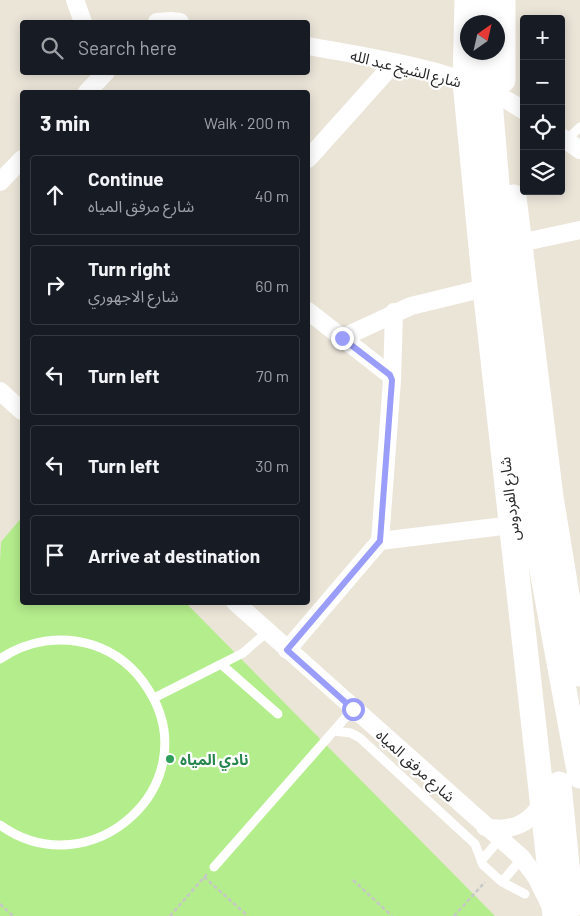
<!DOCTYPE html>
<html lang="en">
<head>
<meta charset="utf-8">
<style>
  :root { --surface:#171b24; --page:#20242c; --text:#f1f3f6; --muted:#9ea1a6; --line:#363941 }
  body { margin:0; font-family:Barlow,"Noto Sans Arabic",sans-serif; background:var(--page); color:var(--text) }
  .controls { position:absolute; right:15px; top:15px; display:grid; overflow:hidden; border-radius:5px; box-shadow:0 2px 12px #0003 }
  .controls button { width:45px; height:45px; display:grid; place-items:center; padding:0; border:0; border-bottom:1px solid var(--line); background:var(--surface); color:var(--text); font:25px sans-serif }
  .compass { position:absolute; left:460px; top:15px; width:45px; height:45px; border-radius:50%; background:var(--surface); box-shadow:0 2px 12px #0003; rotate:34deg }
  .stop { position:absolute; width:15px; height:15px; margin:-11px; border:4px solid #9a9efa; border-radius:50%; background:#fff }
  .stop.end { background:#9a9efa; border-color:#fff; box-shadow:0 1px 5px #0008 }
  .list { margin:0; padding:0; list-style:none }
  h2 { display:flex; justify-content:space-between; align-items:center; height:65px; margin:0; padding:0 20px; font-size:21px }
  h2 small { font-size:16px; font-weight:400; color:var(--muted) }
  .list li { display:grid; grid-template-columns:32px 1fr auto; gap:15px; align-items:center; box-sizing:border-box; height:80px; margin:0 10px 10px; padding:0 10px; border:1px solid var(--line); border-radius:5px }
  .list b { display:block; font-size:19px; white-space:nowrap }
  .list p { margin:0; font-size:16px; white-space:nowrap; color:var(--muted) }
  .list em { font-size:16px; font-style:normal; color:var(--muted) }
  .icon { flex:none; width:28px; height:28px; fill:none; stroke:currentColor; stroke-width:2; stroke-linecap:round; stroke-linejoin:round }
  .map { position:relative; flex:none; width:580px; height:916px; overflow:hidden }
  .search { position:absolute; background:var(--surface); box-shadow:0 2px 12px #0003; left:20px; top:20px; width:290px; height:55px; display:flex; align-items:center; gap:12px; box-sizing:border-box; padding:0 18px; border-radius:5px; color:var(--muted); font-size:19px }
  .panel { position:absolute; background:var(--surface); box-shadow:0 2px 12px #0003; left:20px; top:90px; width:290px; height:515px; border-radius:5px }
  .map>svg:first-child { display:block }
  .pitch { fill:#b4ed8c }
  .lines { fill:none; stroke-linecap:round; stroke-linejoin:round }
  .path { stroke:#c7c7c7; stroke-width:2.5; stroke-dasharray:4 2.5; stroke-linecap:butt }
  .lane { stroke:#fff; stroke-width:9 }
  .street { stroke:#fff; stroke-width:18 }
  .secondary { stroke:#fff; stroke-width:25 }
  .route { stroke:#9a9efa; stroke-width:6 }
  .leisure-dot { fill:#2e9e5b; stroke:#fff; stroke-width:2 }
  .labels { text-anchor:middle; dominant-baseline:central; stroke-width:4.5; stroke-linejoin:round; paint-order:stroke }
  .street-label { font-size:15px; fill:#272727; stroke:#fff }
  .leisure-label { font-size:15px; font-weight:bold; fill:#27864d; stroke:#fff; text-anchor:start }
</style>
</head>
<body>
<div class="map">
<svg width="580" height="916" viewBox="0 0 580 916">
  <rect width="100%" height="100%" fill="#ebe5d8"/>
  <path class="pitch" d="M22 517V602L186 603 495 916H0V562L1 542Z"/>
  <g class="lines">
    <path class="path" d="M204 877 248 916
      M353 880 392 916
      M0 904 13 916
      M170 916 207 874
      M454 916 485 882"/>
    <path class="lane" d="M566 140 580 127
      M0 659C28 640 61 635 93 645 117 653 135 668 148 689 209 784 91 890 0 825
      M221 664 278 714
      M154 698 243 653 267 632
      M334 731 351 733 360 738 475 844 483 865 502 882 525 894
      M481 861 500 839
      M214 867 353 709
      M502 882 522 858"/>
    <path class="street" d="M75 0 83 22
      M157 22 171 21 180 22
      M308 46C378 59 464 69 524 111
      M87 92 106 72
      M561 137 580 150
      M308 159 395 62
      M0 182 22 159
      M520 243 580 230
      M308 311 390 375 392 380 380 541
      M342 338 411 306 485 288
      M392 380 394 312
      M0 391 22 411
      M380 541 512 525
      M235 602 522 858 536 877 549 903
      M287 650 380 541
      M485 827C512 833 532 823 544 799"/>
    <path class="secondary" d="M467 0 465 82 485 288 555 916
      M485 0V22
      M486 52 516 414 526 484 580 776
      M503 80V0
      M514 197 551 497 580 674
      M559 784 571 906"/>
  </g>
  <g class="lines">
    <path class="route" d="M342 338 390 375 392 380 380 541 287 650 353 709"/>
  </g>
  <circle class="leisure-dot" cx="170" cy="759" r="5"/>
  <g class="labels">
    <g class="street-label">
      <text transform="translate(406 68) rotate(14)">شارع الشيخ عبد الله</text>
      <text transform="translate(509 499) rotate(-97)">شارع الفردوس</text>
      <text transform="translate(416 765) rotate(42)">شارع مرفق المياه</text>
    </g>
    <g class="leisure-label">
      <text x="180" y="759">نادي المياه</text>
    </g>
  </g>
</svg>
<div class="controls">
<button>+</button>
<button>−</button>
<button><svg class="icon" aria-label="locate" viewBox="0 0 24 24"><circle cx="12" cy="12" r="6"/><path d="M12 2v4M12 18v4M2 12h4M18 12h4"/></svg></button>
<button><svg class="icon" aria-label="layers" viewBox="0 0 24 24"><path d="M12 4l9 5-9 5-9-5zM3 14l9 5 9-5"/></svg></button>
</div>
<svg class="compass" viewBox="-18 -18 36 36"><path d="M0-13l5 13h-10z" fill="#e53935"/><path d="M0 13l5-13h-10z" fill="#9ea1a6"/></svg>
<div class="stop" style="left:353px;top:709px"></div>
<div class="stop end" style="left:342px;top:338px"></div>
<div class="search"><svg class="icon" aria-label="search" viewBox="0 0 24 24"><circle cx="10" cy="10" r="6"/><path d="M15 15l6 6"/></svg>Search here</div>
<section class="panel">
<h2>3 min<small>Walk · 200 m</small></h2>
<ul class="list">
<li><svg class="icon" aria-label="ahead" viewBox="0 0 24 24"><path d="M12 20V5M6 11l6-6 6 6"/></svg><div><b>Continue</b><p>شارع مرفق المياه</p></div><em>40 m</em></li>
<li><svg class="icon" aria-label="right" viewBox="0 0 24 24"><path d="M7 20v-9h11M14 6l5 5-5 5"/></svg><div><b>Turn right</b><p>شارع الاجهوري</p></div><em>60 m</em></li>
<li><svg class="icon" aria-label="left" viewBox="0 0 24 24"><path d="M17 20v-9H6M10 6l-5 5 5 5"/></svg><div><b>Turn left</b></div><em>70 m</em></li>
<li><svg class="icon" aria-label="left" viewBox="0 0 24 24"><path d="M17 20v-9H6M10 6l-5 5 5 5"/></svg><div><b>Turn left</b></div><em>30 m</em></li>
<li><svg class="icon" aria-label="arrive" viewBox="0 0 24 24"><path d="M6 21V4h12l-3 4 3 4H6"/></svg><div><b>Arrive at destination</b></div></li>
</ul>
</section>
</div>
</body>
</html>
